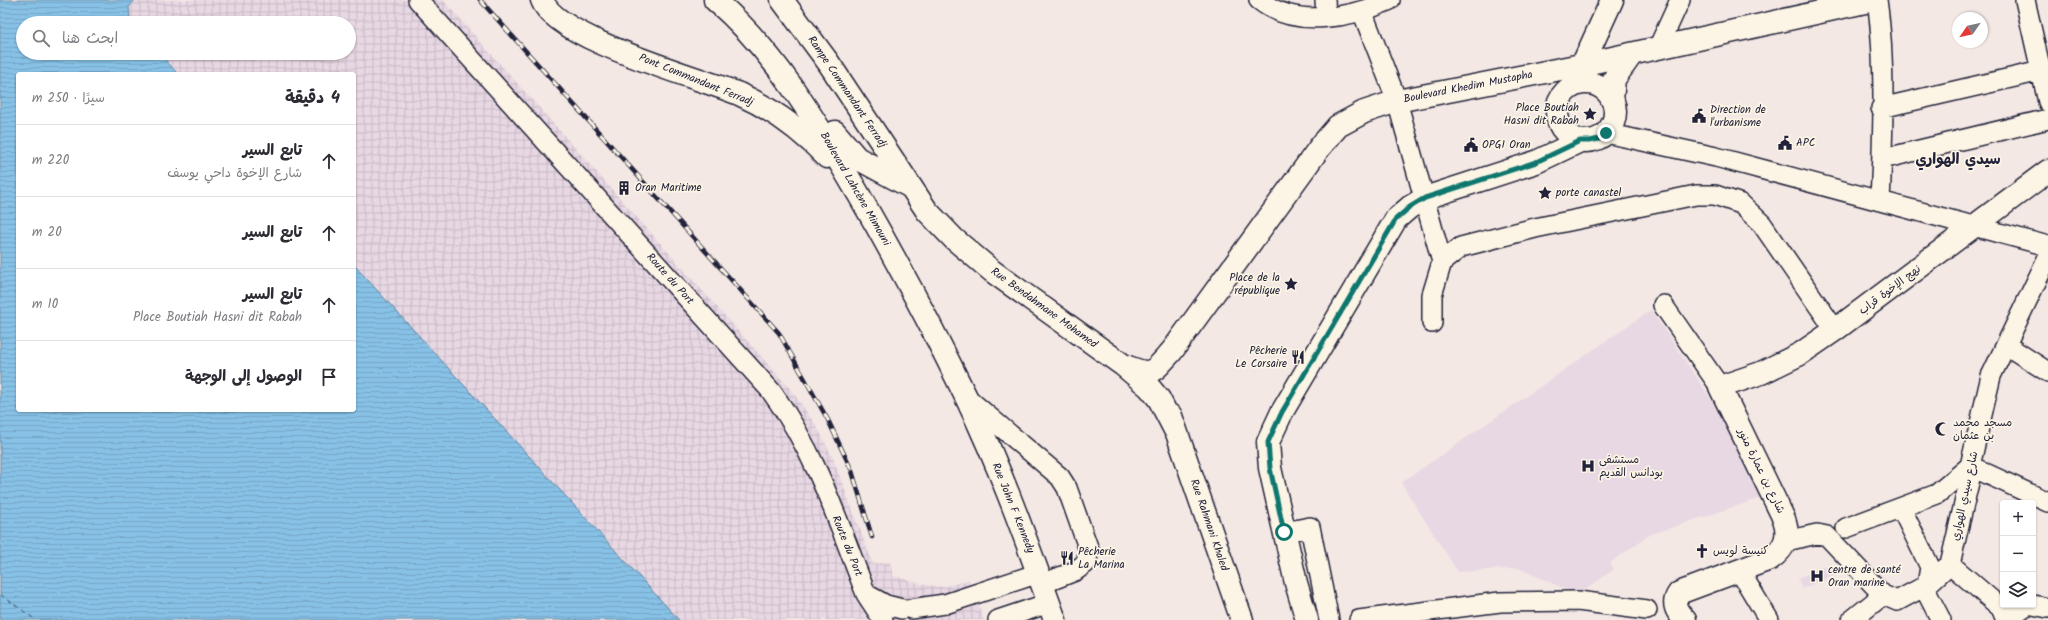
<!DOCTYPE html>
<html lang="ar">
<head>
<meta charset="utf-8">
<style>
  :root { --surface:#fff; --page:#f2f2f3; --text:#2b2b33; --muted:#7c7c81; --line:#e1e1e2 }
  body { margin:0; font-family:Kalam,"Playpen Sans Arabic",sans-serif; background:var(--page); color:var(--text); direction:rtl }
  .controls { position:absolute; right:12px; bottom:12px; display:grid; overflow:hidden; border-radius:4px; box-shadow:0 1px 3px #0004 }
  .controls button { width:36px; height:36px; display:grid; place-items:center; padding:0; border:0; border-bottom:1px solid var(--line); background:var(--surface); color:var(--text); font:20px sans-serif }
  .compass { position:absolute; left:1952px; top:12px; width:36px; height:36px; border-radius:50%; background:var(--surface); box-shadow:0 1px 3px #0004; rotate:236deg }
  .stop { position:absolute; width:12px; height:12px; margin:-9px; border:3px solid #0f766e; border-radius:50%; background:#fff }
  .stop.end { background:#0f766e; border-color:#fff; box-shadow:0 1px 4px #0008 }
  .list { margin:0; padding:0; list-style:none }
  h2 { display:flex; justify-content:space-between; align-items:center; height:52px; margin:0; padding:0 16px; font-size:17px }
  h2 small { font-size:13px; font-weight:400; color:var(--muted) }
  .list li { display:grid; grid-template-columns:26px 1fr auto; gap:12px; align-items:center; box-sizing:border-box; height:72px; padding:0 16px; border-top:1px solid var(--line) }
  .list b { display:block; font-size:15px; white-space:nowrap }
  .list p { margin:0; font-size:13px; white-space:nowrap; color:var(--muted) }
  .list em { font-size:13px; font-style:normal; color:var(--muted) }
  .icon { flex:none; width:22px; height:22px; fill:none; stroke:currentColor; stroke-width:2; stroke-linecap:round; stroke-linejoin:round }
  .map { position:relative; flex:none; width:2048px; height:620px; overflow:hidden; direction:ltr }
  .search { position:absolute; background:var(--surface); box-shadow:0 1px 3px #0004; left:16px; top:16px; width:340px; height:44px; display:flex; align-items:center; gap:10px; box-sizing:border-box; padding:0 14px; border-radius:22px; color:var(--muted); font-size:15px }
  .panel { position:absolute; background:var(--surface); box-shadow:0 1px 3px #0004; left:16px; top:72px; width:340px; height:340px; border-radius:4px; direction:rtl }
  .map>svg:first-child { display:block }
  .built { fill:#e8d8e3 }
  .industrial { fill:url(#industrial-grid) }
  .water { fill:url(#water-rules); stroke:#5f82a2 }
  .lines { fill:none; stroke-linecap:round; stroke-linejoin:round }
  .ferry { stroke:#40526e; stroke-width:1; stroke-dasharray:5 4; stroke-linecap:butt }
  .street-casing { stroke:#22223b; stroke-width:22 }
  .secondary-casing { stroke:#22223b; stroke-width:25 }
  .primary-casing { stroke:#22223b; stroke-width:25 }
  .street { stroke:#fcf5e5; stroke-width:19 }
  .secondary { stroke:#fcf5e5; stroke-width:22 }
  .primary { stroke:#fcf5e5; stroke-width:22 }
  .rail-casing { stroke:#22223b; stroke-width:4.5 }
  .rail { stroke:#fcf5e5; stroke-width:3; stroke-dasharray:9; stroke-linecap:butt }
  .route { stroke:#0f766e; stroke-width:5 }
  .labels { text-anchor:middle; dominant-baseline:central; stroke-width:3.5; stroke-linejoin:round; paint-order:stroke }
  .street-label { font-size:11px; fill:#22223b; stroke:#fcf5e5 }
  .poi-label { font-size:11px; fill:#22223b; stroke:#fcf5e5; text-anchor:start }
  .district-label { font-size:15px; font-weight:bold; fill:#22223b; stroke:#fcf5e5 }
</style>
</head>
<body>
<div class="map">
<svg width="2048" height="620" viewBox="0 0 2048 620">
  <defs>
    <pattern id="industrial-grid" width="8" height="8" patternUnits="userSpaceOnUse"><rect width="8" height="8" fill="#e8d8e3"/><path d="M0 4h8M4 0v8" fill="none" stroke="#c7b9c4"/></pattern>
    <pattern id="water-rules" width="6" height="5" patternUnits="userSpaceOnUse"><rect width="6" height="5" fill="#87c2e6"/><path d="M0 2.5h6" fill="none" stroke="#74a6c6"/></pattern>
  </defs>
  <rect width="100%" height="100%" fill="#f3e8e4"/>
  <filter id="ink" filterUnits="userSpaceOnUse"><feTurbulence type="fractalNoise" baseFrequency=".025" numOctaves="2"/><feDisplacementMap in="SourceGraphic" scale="8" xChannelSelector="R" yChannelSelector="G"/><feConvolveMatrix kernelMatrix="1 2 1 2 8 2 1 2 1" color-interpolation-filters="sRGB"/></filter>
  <g filter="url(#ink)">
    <path class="built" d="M1651 310 1745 450 1764 497 1649 535 1610 563 1614 569 1578 595 1518 568 1458 572 1401 483Z
      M1831 564 1835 574 1802 589 1798 578Z"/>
    <path class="industrial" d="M135 0H443L791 390 816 425 832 456 873 564 890 562 893 576 921 584 942 587 969 580 984 620H679L354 265V74H178L159 53H349V23H132L130 21 129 7Z"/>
    <path class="water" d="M0 0H135L129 7 130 21 131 23H23V53H159L178 74H18V410H354V265L679 620H0Z"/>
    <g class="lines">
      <path class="ferry" d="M0 594 36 620"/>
      <defs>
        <path id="street" d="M418 0 771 391C816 452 839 524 866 594
          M1259 0C1295 29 1351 18 1390 0
          M1325 0 1326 16
          M1877 0C1886 63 1883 137 1880 201
          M2025 0 2048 102
          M1362 11 1397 101 1442 262
          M1658 48 1680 0
          M1881 108 2041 71
          M1606 133 1716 157 2048 246
          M1882 159 2048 119
          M1663 305 1720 387
          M1432 323V295L1442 262 1461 247 1535 228 1696 195H1715L1741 204 1762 224 1835 330
          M2006 345 2048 372
          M967 398 1060 477 1067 488 1089 550 1086 563 1075 571 1042 584
          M1901 508 1930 567 1927 585 1928 595 1941 620
          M1846 528 1937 494 1970 466 2048 502
          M1284 532 1310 527 1329 620
          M1786 541 1817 534 1827 536 1883 595 1897 601 1927 585 1950 564 1970 478V466L1991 376 2048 257
          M1950 564 2001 608 2006 620
          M1739 570 1769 620
          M2033 605 2048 608
          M2001 608 2017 612 2027 605
          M911 609 945 604 1039 573
          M883 620 866 594 886 605 902 609
          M998 620 1049 603
          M1359 620 1500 602 1578 601 1647 610
          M1852 620 1883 595"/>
        <path id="secondary" d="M1576 79 1612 0
          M1557 112a29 29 0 1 1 58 0a29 29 0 1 1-58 0Z
          M1307 620 1296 583 1270 468 1268 442 1282 412 1396 219 1410 207 1425 198 1536 162 1580 141
          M1685 620C1677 612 1671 604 1679 593L1770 559C1785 549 1790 536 1784 519L1720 387 1761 373 1800 354 1835 330 2048 171"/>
        <path id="primary" d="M542 0C556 39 698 77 739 94 773 109 801 130 827 157
          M715 0C777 53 818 125 859 195 897 261 933 329 966 397 1001 469 1028 545 1055 620
          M782 0 828 62 927 211 954 239 992 271 1123 365 1149 387 1159 399 1175 430
          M1612 100 1614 79 1632 54
          M835 132 857 158 909 186
          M1123 365C1153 377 1151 374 1172 351L1320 147 1338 126 1364 112 1397 101 1581 65 1874 0
          M1171 416 1242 620"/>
      </defs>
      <use href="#street" class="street-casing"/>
      <use href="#secondary" class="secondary-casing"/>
      <use href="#primary" class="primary-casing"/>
      <use href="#street" class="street"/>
      <use href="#secondary" class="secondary"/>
      <use href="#primary" class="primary"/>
      <defs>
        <path id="rail" d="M480 0 779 333 828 420 852 471 872 537"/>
      </defs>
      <use href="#rail" class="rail-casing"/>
      <use href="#rail" class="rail"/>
    </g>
  </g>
  <g class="lines" filter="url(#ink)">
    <path class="route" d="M1284 532 1270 468 1268 442 1282 412 1396 219 1410 207 1425 198 1536 162 1580 141H1590L1599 139 1606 133"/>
  </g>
  <defs>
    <symbol id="sight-bare" viewBox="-9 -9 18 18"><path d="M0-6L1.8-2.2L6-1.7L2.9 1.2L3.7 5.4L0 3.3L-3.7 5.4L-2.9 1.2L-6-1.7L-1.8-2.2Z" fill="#22223b" stroke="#fcf5e5" stroke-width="2.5" paint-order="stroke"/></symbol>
    <symbol id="civic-bare" viewBox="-9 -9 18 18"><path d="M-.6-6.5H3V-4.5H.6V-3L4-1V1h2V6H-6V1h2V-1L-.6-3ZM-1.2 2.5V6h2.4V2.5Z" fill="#22223b" stroke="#fcf5e5" stroke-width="2.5" paint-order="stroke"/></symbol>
    <symbol id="building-bare" viewBox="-9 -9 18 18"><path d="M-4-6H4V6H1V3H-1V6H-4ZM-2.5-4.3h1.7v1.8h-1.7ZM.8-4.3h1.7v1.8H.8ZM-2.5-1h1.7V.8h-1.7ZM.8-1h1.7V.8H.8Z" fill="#22223b" stroke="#fcf5e5" stroke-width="2.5" paint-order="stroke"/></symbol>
    <symbol id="restaurant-bare" viewBox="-9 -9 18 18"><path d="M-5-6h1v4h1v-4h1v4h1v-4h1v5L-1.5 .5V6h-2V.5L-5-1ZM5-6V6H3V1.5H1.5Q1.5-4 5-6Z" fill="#22223b" stroke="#fcf5e5" stroke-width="2.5" paint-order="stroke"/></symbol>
    <symbol id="mosque-bare" viewBox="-9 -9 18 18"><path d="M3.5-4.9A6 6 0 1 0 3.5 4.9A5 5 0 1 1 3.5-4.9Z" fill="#22223b" stroke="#fcf5e5" stroke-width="2.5" paint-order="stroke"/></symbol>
    <symbol id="hospital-bare" viewBox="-9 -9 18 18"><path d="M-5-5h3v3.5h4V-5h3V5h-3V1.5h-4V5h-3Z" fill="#22223b" stroke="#fcf5e5" stroke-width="2.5" paint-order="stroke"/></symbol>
    <symbol id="church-bare" viewBox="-9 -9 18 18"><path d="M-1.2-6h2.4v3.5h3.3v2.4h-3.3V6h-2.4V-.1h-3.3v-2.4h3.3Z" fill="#22223b" stroke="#fcf5e5" stroke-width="2.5" paint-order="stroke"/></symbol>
  </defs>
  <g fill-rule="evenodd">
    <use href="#sight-bare" x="1580" y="104" width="20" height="20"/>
    <use href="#civic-bare" x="1689" y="106" width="20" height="20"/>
    <use href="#civic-bare" x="1775" y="133" width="20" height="20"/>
    <use href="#civic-bare" x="1461" y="135" width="20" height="20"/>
    <use href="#building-bare" x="614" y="178" width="20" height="20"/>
    <use href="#sight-bare" x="1535" y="183" width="20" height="20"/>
    <use href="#sight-bare" x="1281" y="274" width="20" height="20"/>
    <use href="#restaurant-bare" x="1288" y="347" width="20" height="20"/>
    <use href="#mosque-bare" x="1932" y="419" width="20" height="20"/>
    <use href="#hospital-bare" x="1578" y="456" width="20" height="20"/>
    <use href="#church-bare" x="1692" y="541" width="20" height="20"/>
    <use href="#restaurant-bare" x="1057" y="548" width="20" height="20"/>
    <use href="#hospital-bare" x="1807" y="566" width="20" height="20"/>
  </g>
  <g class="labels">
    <g class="street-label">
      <text transform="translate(696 80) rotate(22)">Pont Commandant Ferradj</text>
      <text transform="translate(1468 87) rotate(-11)">Boulevard Khedim Mustapha</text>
      <text transform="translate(847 92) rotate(56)">Rampe Commandant Ferradj</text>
      <text transform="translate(855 189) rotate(60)">Boulevard Lahcène Mimouni</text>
      <text transform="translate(670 279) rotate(48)">Route du Port</text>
      <text transform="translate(1890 290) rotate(-37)">نهج الإخوة قراب</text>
      <text transform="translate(1044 308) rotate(36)">Rue Bendahmane Mohamed</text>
      <text transform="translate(1761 471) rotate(64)">شارع بن عمارة منور</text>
      <text transform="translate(1965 496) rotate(-78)">شارع سيدي الهواري</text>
      <text transform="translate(1013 508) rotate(68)">Rue John F Kennedy</text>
      <text transform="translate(1209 525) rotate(71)">Rue Rahmani Khaled</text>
      <text transform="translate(847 546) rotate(68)">Route du Port</text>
    </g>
    <g class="poi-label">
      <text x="1579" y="108" text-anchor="end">Place Boutiah<tspan x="1579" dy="13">Hasni dit Rabah</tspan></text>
      <text x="1710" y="110">Direction de<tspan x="1710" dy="13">l'urbanisme</tspan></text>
      <text x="1796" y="143">APC</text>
      <text x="1482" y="145">OPGI Oran</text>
      <text x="635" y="188">Oran Maritime</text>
      <text x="1556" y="193">porte canastel</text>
      <text x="1280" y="278" text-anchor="end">Place de la<tspan x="1280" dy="13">république</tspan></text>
      <text x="1287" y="351" text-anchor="end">Pêcherie<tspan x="1287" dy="13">Le Corsaire</tspan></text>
      <text x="1953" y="423">مسجد محمد<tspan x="1953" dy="13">بن عثمان</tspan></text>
      <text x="1599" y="460">مستشفى<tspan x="1599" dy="13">بودانس القديم</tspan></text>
      <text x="1713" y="551">كنيسة لويس</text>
      <text x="1078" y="552">Pêcherie<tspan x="1078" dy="13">La Marina</tspan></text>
      <text x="1828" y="570">centre de santé<tspan x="1828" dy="13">Oran marine</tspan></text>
    </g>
    <g class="district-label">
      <text x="1958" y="160">سيدي الهواري</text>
    </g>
  </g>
</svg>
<div class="controls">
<button>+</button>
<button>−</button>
<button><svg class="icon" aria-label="layers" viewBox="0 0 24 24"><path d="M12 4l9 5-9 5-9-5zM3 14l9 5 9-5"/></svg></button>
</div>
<svg class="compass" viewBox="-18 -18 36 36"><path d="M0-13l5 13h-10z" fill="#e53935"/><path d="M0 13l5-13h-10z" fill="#7c7c81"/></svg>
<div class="stop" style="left:1284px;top:532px"></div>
<div class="stop end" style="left:1606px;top:133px"></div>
<div class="search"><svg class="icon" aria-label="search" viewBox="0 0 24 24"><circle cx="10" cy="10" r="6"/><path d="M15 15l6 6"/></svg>ابحث هنا</div>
<section class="panel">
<h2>4 دقيقة<small>سيرًا · 250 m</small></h2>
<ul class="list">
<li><svg class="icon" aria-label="ahead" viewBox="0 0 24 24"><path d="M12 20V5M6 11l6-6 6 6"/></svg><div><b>تابع السير</b><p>شارع الإخوة داحي يوسف</p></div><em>220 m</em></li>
<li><svg class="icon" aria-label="ahead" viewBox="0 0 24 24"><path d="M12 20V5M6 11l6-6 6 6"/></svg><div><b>تابع السير</b></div><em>20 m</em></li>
<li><svg class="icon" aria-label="ahead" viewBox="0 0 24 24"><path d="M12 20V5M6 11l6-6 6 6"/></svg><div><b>تابع السير</b><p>Place Boutiah Hasni dit Rabah</p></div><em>10 m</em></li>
<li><svg class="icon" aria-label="arrive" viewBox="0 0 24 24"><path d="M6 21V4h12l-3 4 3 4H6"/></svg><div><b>الوصول إلى الوجهة</b></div></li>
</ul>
</section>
</div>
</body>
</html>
